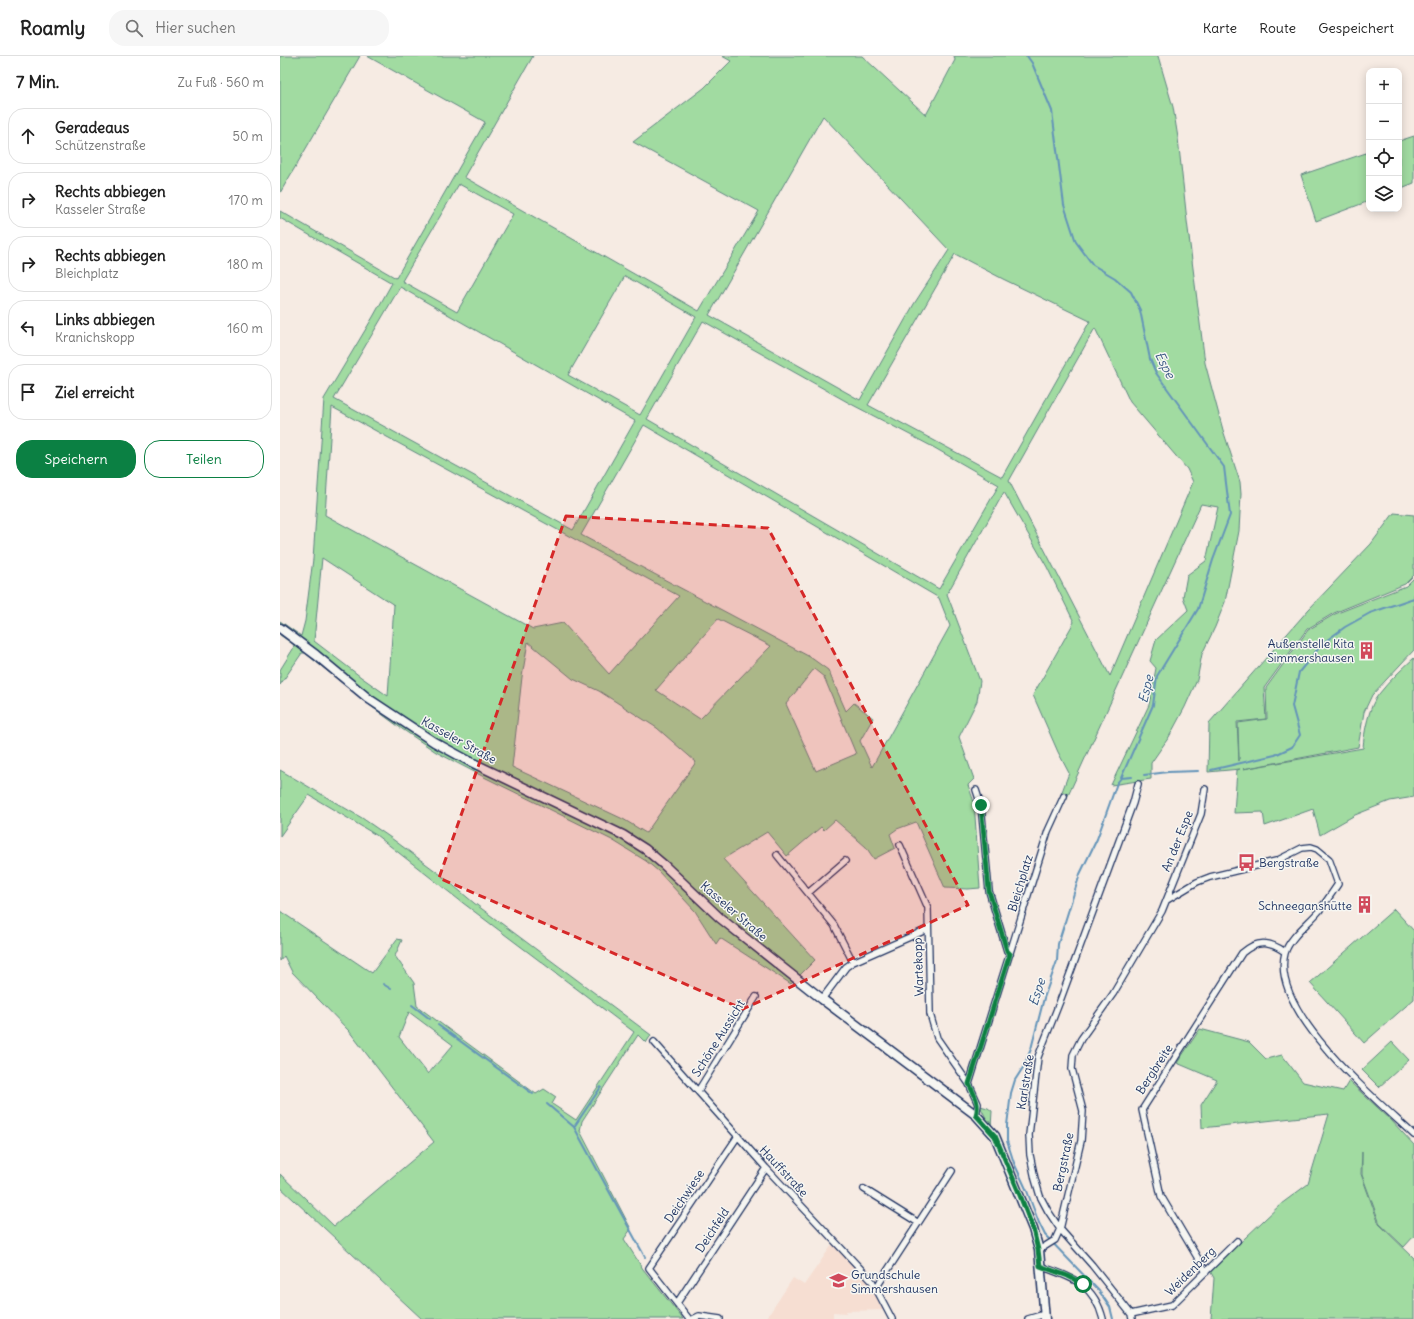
<!DOCTYPE html>
<html lang="de">
<head>
<meta charset="utf-8">
<style>
  :root { --surface:#fff; --page:#f6f6f6; --text:#222; --muted:#767676; --line:#e0e0e0; --accent:#0b8043 }
  body { margin:0; font-family:Delius,sans-serif; background:var(--page); color:var(--text) }
  .controls { position:absolute; right:12px; top:12px; display:grid; overflow:hidden; border-radius:8px; box-shadow:0 2px 10px #0003 }
  .controls button { width:36px; height:36px; display:grid; place-items:center; padding:0; border:0; border-bottom:1px solid var(--line); background:var(--surface); color:var(--text); font:20px sans-serif }
  .stop { position:absolute; width:12px; height:12px; margin:-9px; border:3px solid #0b8043; border-radius:50%; background:#fff }
  .stop.end { background:#0b8043; border-color:#fff; box-shadow:0 1px 4px #0008 }
  .list { margin:0; padding:0; list-style:none }
  h2 { display:flex; justify-content:space-between; align-items:center; height:52px; margin:0; padding:0 16px; font-size:17px }
  h2 small { font-size:13px; font-weight:400; color:var(--muted) }
  .list li { display:grid; grid-template-columns:26px 1fr auto; gap:12px; align-items:center; box-sizing:border-box; height:56px; margin:0 8px 8px; padding:0 8px; border:1px solid var(--line); border-radius:16px }
  .list b { display:block; font-size:15px; white-space:nowrap }
  .list p { margin:0; font-size:13px; white-space:nowrap; color:var(--muted) }
  .list em { font-size:13px; font-style:normal; color:var(--muted) }
  .actions { display:flex; gap:8px; padding:12px 16px }
  .actions a { flex:1; padding:9px 0; border:1px solid var(--accent); border-radius:16px; text-align:center; font-size:14px; color:var(--accent) }
  .actions .main { background:var(--accent); color:#fff }
  .icon { flex:none; width:22px; height:22px; fill:none; stroke:currentColor; stroke-width:2; stroke-linecap:round; stroke-linejoin:round }
  .map { position:relative; flex:none; width:1134px; height:1263px; overflow:hidden }
  header { display:flex; align-items:center; gap:24px; box-sizing:border-box; height:56px; padding:0 20px; background:var(--surface); border-bottom:1px solid var(--line) }
  header strong { font-size:19px }
  nav { display:flex; gap:22px; margin-inline-start:auto; font-size:14px }
  .search { width:280px; height:36px; background:var(--page); display:flex; align-items:center; gap:10px; box-sizing:border-box; padding:0 14px; border-radius:16px; color:var(--muted); font-size:15px }
  main { display:flex }
  aside { flex:1; background:var(--surface) }
  .map>svg:first-child { display:block }
  .built { fill:#f6ded2 }
  .green { fill:#a1dba1; stroke:#5e8580; fill-rule:evenodd }
  .lines { fill:none; stroke-linecap:round; stroke-linejoin:round }
  .stream { stroke:#6494b9; stroke-width:2 }
  .street-casing { stroke:#1b2f5e; stroke-width:8 }
  .secondary-casing { stroke:#1b2f5e; stroke-width:11 }
  .street { stroke:#f6f6f2; stroke-width:5.5 }
  .secondary { stroke:#f6f6f2; stroke-width:8 }
  .route { stroke:#0b8043; stroke-width:5 }
  .marked { fill:#d62828; fill-opacity:0.2; stroke:#d62828; stroke-width:3; stroke-dasharray:8 5; stroke-linejoin:round }
  .labels { text-anchor:middle; dominant-baseline:central; stroke-width:3; stroke-linejoin:round; paint-order:stroke }
  .poi-label { font-size:12px; fill:#1b2f5e; stroke:#f6f6f2; text-anchor:end }
  .street-label { font-size:12px; fill:#1b2f5e; stroke:#f6f6f2 }
  .water-label { font-size:13px; font-style:italic; fill:#395984; stroke:#f6f6f2 }
</style>
</head>
<body>
<header>
<strong>Roamly</strong>
<div class="search"><svg class="icon" aria-label="search" viewBox="0 0 24 24"><circle cx="10" cy="10" r="6"/><path d="M15 15l6 6"/></svg>Hier suchen</div>
<nav><a>Karte</a><a>Route</a><a>Gespeichert</a></nav>
</header>
<main>
<aside>
<h2>7 Min.<small>Zu Fuß · 560 m</small></h2>
<ul class="list">
<li><svg class="icon" aria-label="ahead" viewBox="0 0 24 24"><path d="M12 20V5M6 11l6-6 6 6"/></svg><div><b>Geradeaus</b><p>Schützenstraße</p></div><em>50 m</em></li>
<li><svg class="icon" aria-label="right" viewBox="0 0 24 24"><path d="M7 20v-9h11M14 6l5 5-5 5"/></svg><div><b>Rechts abbiegen</b><p>Kasseler Straße</p></div><em>170 m</em></li>
<li><svg class="icon" aria-label="right" viewBox="0 0 24 24"><path d="M7 20v-9h11M14 6l5 5-5 5"/></svg><div><b>Rechts abbiegen</b><p>Bleichplatz</p></div><em>180 m</em></li>
<li><svg class="icon" aria-label="left" viewBox="0 0 24 24"><path d="M17 20v-9H6M10 6l-5 5 5 5"/></svg><div><b>Links abbiegen</b><p>Kranichskopp</p></div><em>160 m</em></li>
<li><svg class="icon" aria-label="arrive" viewBox="0 0 24 24"><path d="M6 21V4h12l-3 4 3 4H6"/></svg><div><b>Ziel erreicht</b></div></li>
</ul>
<div class="actions"><a class="main">Speichern</a><a>Teilen</a></div>
</aside>
<div class="map">
<svg width="1134" height="1263" viewBox="0 0 1134 1263">
  <rect width="100%" height="100%" fill="#f6ebe3"/>
  <filter id="ink" filterUnits="userSpaceOnUse"><feTurbulence type="fractalNoise" baseFrequency=".025" numOctaves="2"/><feDisplacementMap in="SourceGraphic" scale="8" xChannelSelector="R" yChannelSelector="G"/><feConvolveMatrix kernelMatrix="1 2 1 2 8 2 1 2 1" color-interpolation-filters="sRGB"/></filter>
  <g filter="url(#ink)">
    <path class="built" d="M554 1186 591 1228 604 1254 566 1255V1257L553 1256V1263H486L513 1222 524 1229Z"/>
    <path class="green" d="M0 0H80L0 137Z
      M87 0H253L184 121 419 255 479 155 353 86 424 32 451 5 442 0H582L646 59 675 4 674 0H878L893 51 898 82 907 165 925 307 943 374 960 426 961 438 959 475 945 546 935 571 922 598 917 624 905 651 889 681 871 707V723L831 729 869 649 876 612 870 605 876 584 908 554 903 541 907 519 926 505 938 451 921 448 786 744 780 741 789 717 778 696 753 639 794 566 767 511 724 436 667 538 700 625 697 645 679 681 694 723 688 729 694 746 700 832 688 833 665 832 636 766 617 773 610 778 615 792 594 803 586 791 555 764 544 774 541 771 507 800 487 776 443 803 535 904 511 928 440 882 436 888 415 855 378 815 366 805 332 784 204 721 156 696 122 673 88 648 25 597H22L0 629V614L13 593 14 589 0 579V565L21 580 25 565 33 503 44 343 93 261 112 227 0 162V155L116 222 205 66ZM543 60 669 194 634 248 580 344 429 259ZM179 128 233 158 177 256 122 225ZM675 198 723 223 810 265 722 421 588 349ZM345 220 416 261 360 359 288 319ZM120 231 355 365 293 474 54 343ZM423 265 571 348 653 391 719 429 659 533 367 363ZM815 272 850 346 907 413 913 426 830 620 729 425ZM52 351 399 540 329 618 283 567 253 573 45 459ZM364 369 659 542 670 570 592 711 580 685 593 662 574 647 566 655 548 614 530 601 301 479ZM42 502 114 549 108 640 81 621 34 585ZM438 563 491 590 420 663 376 634ZM248 586 293 623 319 635 377 672 416 706 366 777 343 763 232 711 242 621ZM534 613 544 621 576 698 536 715 506 648Z
      M1134 80V127L1119 133V85Z
      M1089 96V145L1036 165 1021 119Z
      M1114 457 1134 459V519L1125 528 1054 557 1027 573 984 632 986 663 957 666 959 705 958 667 987 663 986 632 1028 574 1055 558 1126 530 1134 522V594L1092 639 1084 656 1078 691 963 713 1083 692C1084 677 1089 649 1099 638 1109 625 1122 613 1134 602V741L1110 745 1075 759 1040 779 1033 753 985 770 983 756 954 757 957 714 960 713 928 716 929 667 1029 553 1091 488Z
      M0 714 82 762 111 782 161 819 194 847 371 979 366 987 358 979 302 1065 300 1075 351 1173 344 1183 363 1213 403 1263H142L0 1131V1118L54 1170 154 1086 69 975 12 916 4 900 0 905V855L92 917 117 883 122 884 115 900 134 927 137 950 256 1038 264 1033 276 1041 272 1048 296 1064 354 976 183 847 96 779 29 739 0 780ZM129 956 173 989 148 1018 119 981Z
      M1114 853 1134 875V943L1084 987 1030 927Z
      M920 973 969 986 986 1003 1002 999 1023 1026 1063 1035 1069 1025 1111 1064 1134 1089V1180L1124 1191 1100 1168 1082 1119V1096L1081 1118 1099 1168 1134 1202V1263H931L934 1222 930 1215 1001 1148 1028 1128 1049 1058 922 1072 921 1049 937 1024 897 1007Z
      M1112 986 1129 1004 1099 1031 1082 1014Z
      M700 1050 708 1052 712 1055 711 1072Z"/>
    <g class="lines">
      <path class="stream" d="M747 0 752 7 772 55 784 149 796 186 813 209 835 222 851 236 860 254 870 303 876 317 944 411 950 459 933 504 918 553 877 620 873 649 841 722 837 727 817 783 800 818 778 888 777 905 764 942 751 993 744 1010 735 1024 731 1037 727 1069V1085L734 1107 747 1135 759 1167 765 1179 819 1235 830 1251 833 1263
        M931 714 995 699 1012 691 1020 679 1012 650 1019 616 1043 587 1065 571 1090 557 1134 542
        M864 719 888 716 918 715
        M841 722 852 721
        M103 928 111 933
        M132 949 150 963
        M158 969 253 1038
        M267 1048 294 1071 365 1201
        M294 1071 321 1031"/>
      <defs>
        <path id="street" d="M696 734 701 749 709 835 727 895 730 898
          M620 789 648 852 650 958 657 982 689 1028 698 1048 696 1059
          M497 799 554 869 573 906
          M528 837 565 805
          M887 844 917 826 930 821 996 805 1022 792 1031 791 1037 793 1049 803 1058 828C1052 837 1046 846 1039 855 1029 867 1009 882 1005 897 989 955 1096 1043 1134 1079
          M542 943 566 911 573 906 648 873
          M374 986 486 1112 592 1225 612 1263
          M689 1028 768 775 784 740
          M418 1035 476 941
          M584 1133 637 1166
          M759 1194 775 1184 780 1173 801 1085 803 1055 792 1013 793 999 801 983 833 938 882 855 921 758 925 733
          M760 1210C791 1221 814 1227 823 1263
          M926 1216 881 1140 862 1054 962 897C977 884 989 885 1005 896
          M596 1232 672 1115
          M397 1247 486 1112
          M851 1258 892 1249 957 1185
          M409 1263 369 1212 458 1080
          M413 1263 419 1260 440 1263
          M748 1263 765 1258
          M852 1263 851 1258 812 1209 780 1173 768 1155 760 1140 755 1123 750 1099 749 1079 758 1001 780 945 853 747 858 728"/>
        <path id="secondary" d="M0 572 36 599 89 643 154 686 189 705 343 779 365 793 384 809 440 862 542 943 696 1059 715 1080 753 1173 759 1194 765 1263"/>
      </defs>
      <use href="#street" class="street-casing"/>
      <use href="#secondary" class="secondary-casing"/>
      <use href="#street" class="street"/>
      <use href="#secondary" class="secondary"/>
    </g>
  </g>
  <g class="lines" filter="url(#ink)">
    <path class="route" d="M701 749 709 835 727 895 730 898 689 1028C694 1038 700 1048 696 1059L715 1080 738 1134 753 1173 758 1194 760 1210 788 1220 803 1228"/>
  </g>
  <path class="marked" d="M286 460 488 472 688 849 463 953 159 822Z"/>
  <defs>
    <symbol id="building-bare" viewBox="-9 -9 18 18"><path d="M-4-6H4V6H1V3H-1V6H-4ZM-2.5-4.3h1.7v1.8h-1.7ZM.8-4.3h1.7v1.8H.8ZM-2.5-1h1.7V.8h-1.7ZM.8-1h1.7V.8H.8Z" fill="#d1495b" stroke="#f6f6f2" stroke-width="2.5" paint-order="stroke"/></symbol>
    <symbol id="bus-bare" viewBox="-9 -9 18 18"><path d="M-5-6H5V4H4V6H2V4H-2V6H-4V4H-5ZM-3.5-4V0h7V-4ZM-3.5 1.2v1.5H-2V1.2ZM2 1.2v1.5H3.5V1.2Z" fill="#d1495b" stroke="#f6f6f2" stroke-width="2.5" paint-order="stroke"/></symbol>
    <symbol id="school-bare" viewBox="-9 -9 18 18"><path d="M0-5L7-2L0 1L-7-2ZM-4 1L0 2.5L4 1V4Q0 6-4 4Z" fill="#d1495b" stroke="#f6f6f2" stroke-width="2.5" paint-order="stroke"/></symbol>
  </defs>
  <g fill-rule="evenodd">
    <use href="#building-bare" x="1074" y="582" width="25" height="25"/>
    <use href="#bus-bare" x="954" y="794" width="25" height="25"/>
    <use href="#building-bare" x="1072" y="836" width="25" height="25"/>
    <use href="#school-bare" x="546" y="1212" width="25" height="25"/>
  </g>
  <g class="labels">
    <g class="poi-label">
      <text x="1074" y="587">Außenstelle Kita<tspan x="1074" dy="14">Simmershausen</tspan></text>
      <text x="979" y="806" text-anchor="start">Bergstraße</text>
      <text x="1072" y="849">Schneeganshütte</text>
      <text x="571" y="1218" text-anchor="start">Grundschule<tspan x="571" dy="14">Simmershausen</tspan></text>
    </g>
    <g class="street-label">
      <text transform="translate(179 684) rotate(29)">Kasseler Straße</text>
      <text transform="translate(897 785) rotate(-68)">An der Espe</text>
      <text transform="translate(740 827) rotate(-73)">Bleichplatz</text>
      <text transform="translate(454 855) rotate(41)">Kasseler Straße</text>
      <text transform="translate(638 911) rotate(-92)">Wartekopp</text>
      <text transform="translate(438 982) rotate(-58)">Schöne Aussicht</text>
      <text transform="translate(874 1013) rotate(-57)">Bergbreite</text>
      <text transform="translate(745 1026) rotate(-81)">Karlstraße</text>
      <text transform="translate(783 1106) rotate(-78)">Bergstraße</text>
      <text transform="translate(504 1115) rotate(47)">Hauffstraße</text>
      <text transform="translate(404 1140) rotate(-56)">Deichwiese</text>
      <text transform="translate(432 1174) rotate(-57)">Deichfeld</text>
      <text transform="translate(910 1215) rotate(-44)">Weidenberg</text>
    </g>
    <g class="water-label">
      <text transform="translate(885 309) rotate(63)">Espe</text>
      <text transform="translate(866 633) rotate(-76)">Espe</text>
      <text transform="translate(757 936) rotate(-72)">Espe</text>
    </g>
  </g>
</svg>
<div class="controls">
<button>+</button>
<button>−</button>
<button><svg class="icon" aria-label="locate" viewBox="0 0 24 24"><circle cx="12" cy="12" r="6"/><path d="M12 2v4M12 18v4M2 12h4M18 12h4"/></svg></button>
<button><svg class="icon" aria-label="layers" viewBox="0 0 24 24"><path d="M12 4l9 5-9 5-9-5zM3 14l9 5 9-5"/></svg></button>
</div>
<div class="stop" style="left:803px;top:1228px"></div>
<div class="stop end" style="left:701px;top:749px"></div>
</div>
</main>
</body>
</html>
